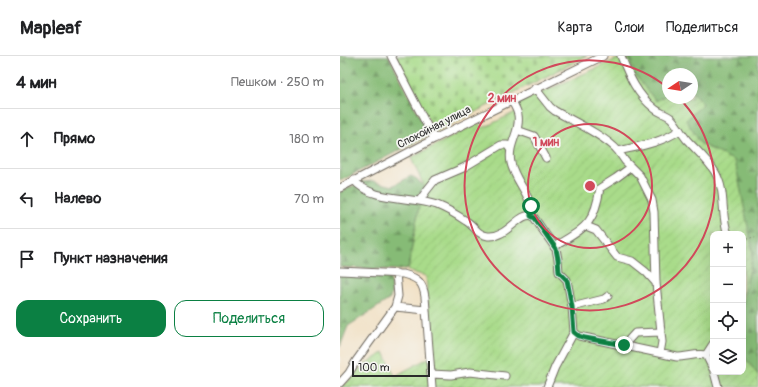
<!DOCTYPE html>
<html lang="ru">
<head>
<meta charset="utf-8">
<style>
  :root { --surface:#fff; --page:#f6f6f6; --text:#202124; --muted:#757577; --line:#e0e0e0; --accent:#0b8043 }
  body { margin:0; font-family:Pangolin,sans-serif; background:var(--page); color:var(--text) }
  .controls { position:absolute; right:12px; bottom:12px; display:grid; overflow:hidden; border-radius:8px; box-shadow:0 4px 16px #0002 }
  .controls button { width:36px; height:36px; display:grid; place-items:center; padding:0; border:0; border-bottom:1px solid var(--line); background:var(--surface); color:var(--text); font:20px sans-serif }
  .compass { position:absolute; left:322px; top:12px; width:36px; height:36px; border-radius:50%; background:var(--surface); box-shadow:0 4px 16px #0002; rotate:258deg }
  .scale { position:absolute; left:12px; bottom:10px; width:78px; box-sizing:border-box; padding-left:4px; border:2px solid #2b2b2b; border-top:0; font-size:11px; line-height:14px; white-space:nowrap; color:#2b2b2b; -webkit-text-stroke:3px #f6f6f2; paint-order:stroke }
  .stop { position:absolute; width:12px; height:12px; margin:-9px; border:3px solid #0b8043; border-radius:50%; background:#fff }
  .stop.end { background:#0b8043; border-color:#fff; box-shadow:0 1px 4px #0008 }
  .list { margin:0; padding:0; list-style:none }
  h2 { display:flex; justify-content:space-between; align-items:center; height:52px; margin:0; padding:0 16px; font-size:17px }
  h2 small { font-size:13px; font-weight:400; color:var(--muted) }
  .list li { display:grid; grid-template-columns:26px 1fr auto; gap:12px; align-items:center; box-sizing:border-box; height:60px; padding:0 16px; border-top:1px solid var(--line) }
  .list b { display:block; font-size:15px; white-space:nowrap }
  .list em { font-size:13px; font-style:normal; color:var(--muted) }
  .actions { display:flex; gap:8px; padding:12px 16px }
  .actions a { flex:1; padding:9px 0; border:1px solid var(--accent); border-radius:12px; text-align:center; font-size:14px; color:var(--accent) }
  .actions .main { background:var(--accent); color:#fff }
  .icon { flex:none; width:22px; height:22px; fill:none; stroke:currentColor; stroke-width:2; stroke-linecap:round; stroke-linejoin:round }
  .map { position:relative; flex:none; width:418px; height:331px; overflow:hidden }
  header { display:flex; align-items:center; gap:24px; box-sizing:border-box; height:56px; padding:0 20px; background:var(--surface); border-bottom:1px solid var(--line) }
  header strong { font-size:19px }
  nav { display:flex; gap:22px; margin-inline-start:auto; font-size:14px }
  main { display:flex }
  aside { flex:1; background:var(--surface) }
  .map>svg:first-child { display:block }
  .forest { fill:url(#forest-firs); stroke:#587350 }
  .cemetery { fill:url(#cemetery-stones); stroke:#6a835a }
  .garden { fill:url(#garden-furrows); stroke:#6a835a }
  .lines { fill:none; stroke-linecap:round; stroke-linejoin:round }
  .minor-casing { stroke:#706a60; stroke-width:9 }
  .path { stroke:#706a60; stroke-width:1; stroke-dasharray:1 3; stroke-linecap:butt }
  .minor { stroke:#fff; stroke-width:7 }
  .route { stroke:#0b8043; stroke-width:5 }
  .ring { fill:none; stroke:#d1495b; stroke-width:2 }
  .labels { text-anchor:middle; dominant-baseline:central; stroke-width:3.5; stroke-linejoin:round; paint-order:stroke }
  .street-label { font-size:11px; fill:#2b2b2b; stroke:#f6f6f2 }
  .centre { fill:#d1495b; stroke:#f6f6f2; stroke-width:2 }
  .ring-label { font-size:12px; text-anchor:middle; font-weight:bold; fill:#d1495b; stroke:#f6f6f2; stroke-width:3.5; stroke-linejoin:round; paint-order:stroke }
</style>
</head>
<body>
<header>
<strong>Mapleaf</strong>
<nav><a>Карта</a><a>Слои</a><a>Поделиться</a></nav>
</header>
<main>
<aside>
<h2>4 мин<small>Пешком · 250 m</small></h2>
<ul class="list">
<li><svg class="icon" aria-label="ahead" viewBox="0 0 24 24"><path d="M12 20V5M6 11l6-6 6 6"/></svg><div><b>Прямо</b></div><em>180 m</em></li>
<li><svg class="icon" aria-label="left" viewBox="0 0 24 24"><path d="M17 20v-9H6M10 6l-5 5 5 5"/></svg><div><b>Налево</b></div><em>70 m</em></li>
<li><svg class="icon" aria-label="arrive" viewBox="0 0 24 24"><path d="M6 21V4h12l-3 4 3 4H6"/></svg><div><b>Пункт назначения</b></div></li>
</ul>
<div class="actions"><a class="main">Сохранить</a><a>Поделиться</a></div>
</aside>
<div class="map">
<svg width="418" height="331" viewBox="0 0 418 331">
  <defs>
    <pattern id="forest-firs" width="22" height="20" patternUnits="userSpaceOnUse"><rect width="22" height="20" fill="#86bb76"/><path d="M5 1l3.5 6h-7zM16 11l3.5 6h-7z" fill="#6e9861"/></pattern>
    <pattern id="cemetery-stones" width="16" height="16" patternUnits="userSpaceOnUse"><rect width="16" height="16" fill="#a9db8a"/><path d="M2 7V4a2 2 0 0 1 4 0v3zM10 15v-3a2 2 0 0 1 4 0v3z" fill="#92bc77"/></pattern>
    <pattern id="garden-furrows" width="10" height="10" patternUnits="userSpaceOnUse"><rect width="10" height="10" fill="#a9db8a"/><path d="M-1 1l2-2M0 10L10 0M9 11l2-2" fill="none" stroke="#92bc77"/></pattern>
  </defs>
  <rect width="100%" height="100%" fill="#f6f6f2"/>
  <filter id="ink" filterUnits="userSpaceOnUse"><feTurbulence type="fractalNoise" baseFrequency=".025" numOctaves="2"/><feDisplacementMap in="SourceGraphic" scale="8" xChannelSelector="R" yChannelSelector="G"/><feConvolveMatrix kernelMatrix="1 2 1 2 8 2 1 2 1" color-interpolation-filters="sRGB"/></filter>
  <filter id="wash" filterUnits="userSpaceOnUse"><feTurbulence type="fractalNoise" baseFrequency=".012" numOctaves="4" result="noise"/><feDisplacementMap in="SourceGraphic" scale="16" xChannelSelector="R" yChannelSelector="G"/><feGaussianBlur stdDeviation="0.9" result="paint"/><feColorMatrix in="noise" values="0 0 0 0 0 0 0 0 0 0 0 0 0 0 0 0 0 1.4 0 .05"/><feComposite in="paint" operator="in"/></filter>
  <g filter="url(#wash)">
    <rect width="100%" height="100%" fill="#f1dfc1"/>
    <path class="forest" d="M0 0H49L89 79 0 125Z
      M288 0H418V319L403 299V244L413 197 395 105 361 88 346 64 363 48 352 35V18H328V38L316 45 295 19Z
      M71 120 77 123 87 134 79 151 68 212 60 214 0 211V136L22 126 33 125 53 130Z
      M0 219 49 221C53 228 52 235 50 243L8 270 0 291Z"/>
    <path class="cemetery" d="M56 0H247L95 76Z"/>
    <path class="garden" d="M284 0H288L295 19 316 45 328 38V42H352V35L363 48 346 64 361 88 395 105 413 197 403 244V178H373V316H403V299L418 319V331H0L11 323V320L26 308 44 296 55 320 92 300 86 220 68 215 79 151 86 134 71 102 138 67 143 72 178 55 176 48Z"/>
  </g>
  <g filter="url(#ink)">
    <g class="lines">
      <defs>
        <path id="minor" d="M51 0 94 83
          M281 0C289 20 297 39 315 53 320 57 326 58 331 62 337 68 341 77 347 84 357 95 367 103 375 116 387 136 380 158 388 178
          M195 32 210 51 215 55C231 64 267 81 278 95 300 90 321 87 340 74
          M171 44C174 49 177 53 178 59 181 76 167 88 171 107 175 126 193 140 191 159
          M177 74 194 80 206 102
          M278 95 285 105 300 120 312 144 314 156 316 227 322 286 320 297
          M14 124C31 146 72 140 97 149 107 153 117 159 126 165 135 170 137 179 148 180 168 182 179 155 193 160L216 193 218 203 219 216 227 224 228 229 232 251 234 276 239 280 337 301C347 301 356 297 366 299
          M0 132 94 83 263 0
          M80 144 87 134 95 124 123 112 161 89H167L170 93
          M246 170 256 174 277 201 292 205 306 216 316 227
          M214 191C245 171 254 170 260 132L276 122 291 111
          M0 215 63 218C78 222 83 226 85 241L92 331
          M55 251 86 254
          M232 251 264 243 268 240
          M373 288 366 299 373 313
          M284 289 295 277 321 276
          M374 316 378 331
          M91 318 111 319 130 316 165 320
          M0 327 9 317 16 305 55 251 58 240 56 217
          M207 331 215 311 234 276"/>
      </defs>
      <use href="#minor" class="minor-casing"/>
      <path class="path" d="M403 184 418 180"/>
      <use href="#minor" class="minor"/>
    </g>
  </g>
  <g class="lines" filter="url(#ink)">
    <path class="route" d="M191 150V160L195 162 216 193 218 203 219 216 227 224 228 229 232 251 234 276 239 280 245 282 284 289"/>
  </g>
  <g class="ring">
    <circle cx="250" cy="130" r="62"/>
    <path d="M339 42A125 125 0 1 1 328 32"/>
  </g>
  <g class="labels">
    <g class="street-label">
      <text transform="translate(94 71) rotate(-27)">Спокойная улица</text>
    </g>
  </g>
  <circle cx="250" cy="130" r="6" class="centre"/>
  <g class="ring-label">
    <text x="162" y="46">2 мин</text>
    <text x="206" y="90">1 мин</text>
  </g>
</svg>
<div class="controls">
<button>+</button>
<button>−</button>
<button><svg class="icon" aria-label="locate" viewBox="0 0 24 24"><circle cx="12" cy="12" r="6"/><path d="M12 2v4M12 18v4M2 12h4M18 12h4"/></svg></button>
<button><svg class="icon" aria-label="layers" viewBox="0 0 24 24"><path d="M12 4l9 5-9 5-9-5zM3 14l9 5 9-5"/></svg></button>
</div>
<svg class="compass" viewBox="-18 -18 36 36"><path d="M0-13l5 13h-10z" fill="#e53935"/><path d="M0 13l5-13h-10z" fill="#757577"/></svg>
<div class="scale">100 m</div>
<div class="stop" style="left:191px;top:150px"></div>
<div class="stop end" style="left:284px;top:289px"></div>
</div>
</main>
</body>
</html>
